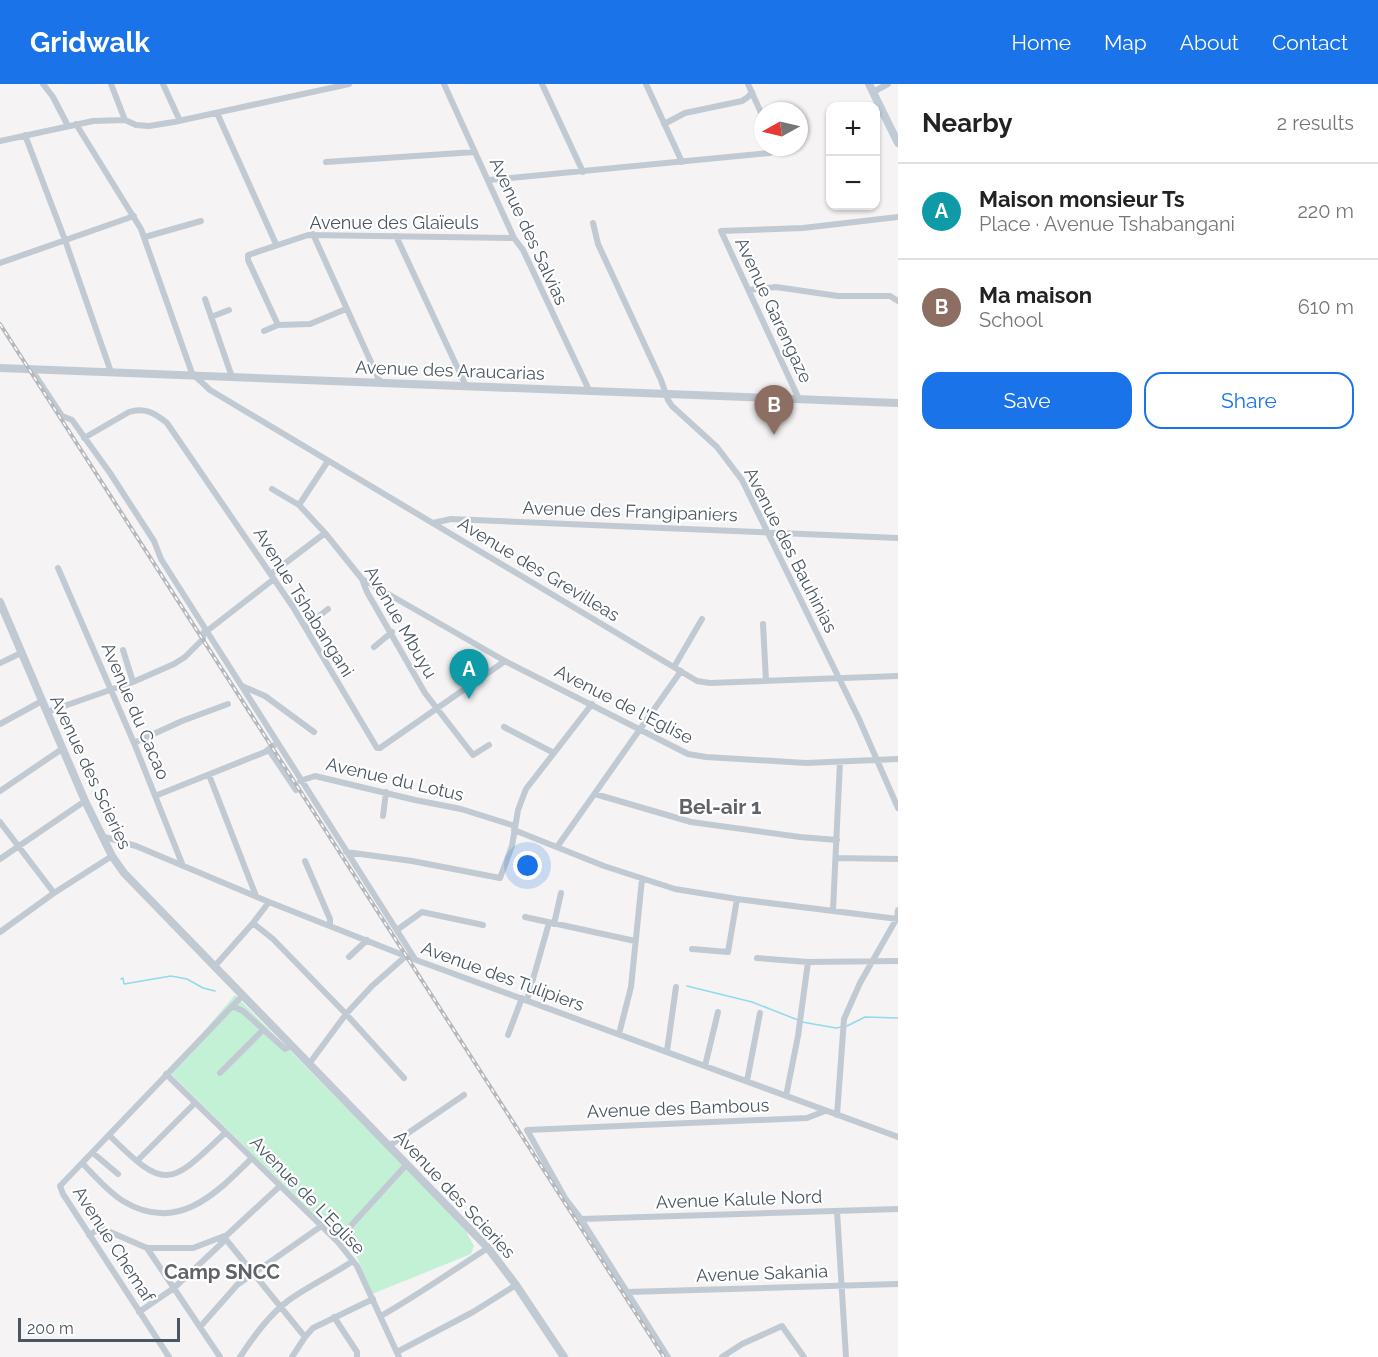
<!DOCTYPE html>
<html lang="en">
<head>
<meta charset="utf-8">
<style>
  :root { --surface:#fff; --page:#f6f6f6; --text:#222; --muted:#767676; --line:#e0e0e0; --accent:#1a73e8 }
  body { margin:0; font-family:Raleway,sans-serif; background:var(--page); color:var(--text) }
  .controls { position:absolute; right:18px; top:18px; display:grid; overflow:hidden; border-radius:12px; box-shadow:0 2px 4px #0004 }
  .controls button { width:54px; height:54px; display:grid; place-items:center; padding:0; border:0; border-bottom:2px solid var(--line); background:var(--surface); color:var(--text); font:30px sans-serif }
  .compass { position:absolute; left:754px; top:18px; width:54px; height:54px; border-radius:50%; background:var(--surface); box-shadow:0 2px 4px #0004; rotate:262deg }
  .scale { position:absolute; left:18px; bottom:15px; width:162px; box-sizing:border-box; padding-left:6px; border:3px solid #4a5661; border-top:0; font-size:16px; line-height:21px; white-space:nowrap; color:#4a5661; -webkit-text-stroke:4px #fff; paint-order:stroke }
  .you { position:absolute; left:528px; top:782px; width:21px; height:21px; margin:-15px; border:4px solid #fff; border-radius:50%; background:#1a73e8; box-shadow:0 0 0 9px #1a73e833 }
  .badge { display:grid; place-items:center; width:39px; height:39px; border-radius:50%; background:var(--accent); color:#fff; font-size:20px; font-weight:700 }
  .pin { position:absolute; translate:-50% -50px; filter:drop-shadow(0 2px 3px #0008) }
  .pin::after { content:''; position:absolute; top:32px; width:21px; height:18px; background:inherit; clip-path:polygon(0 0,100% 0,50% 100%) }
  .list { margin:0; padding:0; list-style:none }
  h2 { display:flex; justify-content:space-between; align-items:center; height:78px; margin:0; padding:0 24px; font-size:26px }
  h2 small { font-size:20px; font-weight:400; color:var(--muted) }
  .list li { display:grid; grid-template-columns:39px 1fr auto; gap:18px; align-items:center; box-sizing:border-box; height:96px; padding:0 24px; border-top:2px solid var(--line) }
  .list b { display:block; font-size:22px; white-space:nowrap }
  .list p { margin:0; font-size:20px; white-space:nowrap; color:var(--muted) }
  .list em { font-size:20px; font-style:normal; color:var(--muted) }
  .actions { display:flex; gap:12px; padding:18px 24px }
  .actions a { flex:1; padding:14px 0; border:2px solid var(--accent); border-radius:18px; text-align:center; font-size:21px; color:var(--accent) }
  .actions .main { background:var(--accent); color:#fff }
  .map { position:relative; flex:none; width:898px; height:1273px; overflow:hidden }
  header { display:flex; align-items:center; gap:36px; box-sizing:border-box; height:84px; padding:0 30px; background:var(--accent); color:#fff }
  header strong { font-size:28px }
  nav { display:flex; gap:33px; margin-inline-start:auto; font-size:21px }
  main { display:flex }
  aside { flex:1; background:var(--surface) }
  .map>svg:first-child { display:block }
  .green { fill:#c3f1d5 }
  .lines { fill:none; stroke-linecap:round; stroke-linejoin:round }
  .stream { stroke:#90daee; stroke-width:1.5 }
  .minor { stroke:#c1cad2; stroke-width:6 }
  .tertiary { stroke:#c1cad2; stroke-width:8 }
  .secondary { stroke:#c1cbd6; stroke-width:8 }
  .rail-casing { stroke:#b5b8bd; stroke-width:4 }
  .rail { stroke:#fff; stroke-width:1.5; stroke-dasharray:4.5; stroke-linecap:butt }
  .labels { text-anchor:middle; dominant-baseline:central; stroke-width:4.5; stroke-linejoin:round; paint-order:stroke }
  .street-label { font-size:18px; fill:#4a5661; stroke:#fff }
  .neighbourhood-label { font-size:20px; font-weight:bold; fill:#5f6368; stroke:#fff }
  .quarter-label { font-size:21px; font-weight:bold; fill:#5f6368; stroke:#fff }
</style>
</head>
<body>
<header>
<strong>Gridwalk</strong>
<nav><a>Home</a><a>Map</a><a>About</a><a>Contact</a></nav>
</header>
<main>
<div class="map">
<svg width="898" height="1273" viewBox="0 0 898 1273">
  <rect width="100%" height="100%" fill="#f5f3f3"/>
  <path class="green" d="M235 911 463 1142 474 1162 471 1170 372 1210 356 1171 169 988Z"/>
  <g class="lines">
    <path class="stream" d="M121 895 123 894 124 900 171 892 187 895 203 904 215 907
      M687 902 752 918 798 936
      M802 938 836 944 842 943
      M847 942 865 933 898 934"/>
    <path class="minor" d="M43 0 53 13 68 42
      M111 0 125 36
      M163 0 180 37
      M444 0 514 154 523 166 589 306
      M542 0 583 88
      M646 0 682 78
      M748 0 763 33
      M873 8 888 0
      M217 29 276 160
      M76 40 141 145 193 292
      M664 40 685 29 742 17 748 13 752 8
      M25 51 65 156 111 288
      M0 57 93 37 125 36 136 41 149 42 174 38 349 0
      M326 78 475 68
      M489 96 770 69 775 63
      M593 139 598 160 661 296 668 316 672 322 717 363 742 396 859 635 898 724
      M313 150 380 298
      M396 152 466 302
      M145 153 201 137
      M0 179 134 132
      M749 206 776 203 838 212H890L898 217
      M205 215 232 293
      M346 225 310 240 278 241 248 176V171L308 151 514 154
      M211 233 229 226
      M264 247 278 241
      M31 285 62 332 72 336 110 389 154 457 161 475 415 875
      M195 292 210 306 697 597 710 599 898 592
      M799 315 721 147 803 144 898 133
      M84 354 129 328C144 323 155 329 167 339L293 523 377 664H380L505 577
      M272 405 299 421 325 449 362 495 367 508 425 609 473 671 489 661
      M299 421 328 377
      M433 439 451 435 898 454
      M58 484 134 659 183 782
      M271 490 325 449
      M362 495 505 577 688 670 706 673 806 679 898 675
      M763 540 766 597
      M305 543 328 525
      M207 547 274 495
      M374 563 392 548
      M123 566 133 598
      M0 579 21 569
      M674 583 702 535
      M242 602 265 612 314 648
      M47 628 133 598 174 580 185 573 203 555V549L206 546
      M0 640 42 617
      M504 643 554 669
      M134 659 182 637 228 620
      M269 666 296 706
      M209 691 256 812
      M300 697 315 692 415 716 461 725 515 742
      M0 707 62 665
      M595 710 691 738 800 753 837 756
      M155 712 265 668 277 659
      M383 732 386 708
      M0 738 54 809
      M514 746 604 782 675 805 737 815 898 835
      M101 752 136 762 269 818 408 873 898 1053
      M557 763 681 587
      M346 768 412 777 500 794 512 762 518 726 526 705 592 620
      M836 774 898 775
      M0 775 85 717
      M305 777 330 835V842
      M833 826 840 678
      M525 833 635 857
      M253 839 273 855 346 930 404 994
      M554 840 561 809
      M397 846 422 828 483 841
      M0 848 54 809 112 772
      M692 865 728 868 737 815
      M349 873 367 856
      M757 874 808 878 898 877
      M214 883 253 839 269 818
      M527 916 549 839
      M232 922 243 927 285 965 292 962
      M619 950 631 903 642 795
      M508 951 522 914
      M667 967 676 903
      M309 980 346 930 372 902 406 872
      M705 982 718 928
      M220 989 263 946
      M166 990 337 1157 357 1182 399 1273
      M747 997 760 929
      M786 1012 798 952 808 878
      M837 1031 844 935 860 899 897 834 898 826
      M110 1052C166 1108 170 1101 225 1049
      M389 1062 464 1011
      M93 1069 118 1090
      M137 1077 195 1019
      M82 1079C95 1092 108 1108 123 1117 177 1150 216 1110 252 1074
      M837 1127 846 1273
      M581 1135 898 1125
      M89 1151 101 1144 147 1164H193L227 1151 280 1102
      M224 1153 305 1253
      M337 1157 407 1080
      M147 1164 220 1273
      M628 1208 898 1200
      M139 1228 174 1204 222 1159 224 1153
      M381 1232C418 1211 452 1187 488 1164
      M334 1233 357 1268V1273
      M200 1243 237 1201 320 1143
      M397 1268 473 1228 516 1201
      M169 1273 63 1110 60 1102 242 912
      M240 1273C254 1252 269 1231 289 1216 310 1201 332 1191 353 1177
      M292 1273 305 1253 313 1244 373 1215
      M668 1273 581 1135 565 1114 527 1046 807 1034 825 1027
      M722 1273 742 1260 782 1242 804 1273"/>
    <path class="tertiary" d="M0 284 898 319
      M0 518 85 717 112 772 124 789 488 1164 516 1201 564 1273"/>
    <path class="secondary" d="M869 0 898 59"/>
    <defs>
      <path id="rail" d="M0 240 664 1273"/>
    </defs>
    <use href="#rail" class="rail-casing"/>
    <use href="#rail" class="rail"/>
  </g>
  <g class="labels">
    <g class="street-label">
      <text x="394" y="138">Avenue des Glaïeuls</text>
      <text transform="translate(529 147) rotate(65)">Avenue des Salvias</text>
      <text transform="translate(774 226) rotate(65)">Avenue Garengaze</text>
      <text transform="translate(450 286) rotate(2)">Avenue des Araucarias</text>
      <text transform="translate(630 427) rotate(2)">Avenue des Frangipaniers</text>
      <text transform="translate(791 466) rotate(63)">Avenue des Bauhinias</text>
      <text transform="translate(539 485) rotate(31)">Avenue des Grevilleas</text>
      <text transform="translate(304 518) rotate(58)">Avenue Tshabangani</text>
      <text transform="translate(401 538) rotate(60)">Avenue Mbuyu</text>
      <text transform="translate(624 620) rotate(27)">Avenue de l'Eglise</text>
      <text transform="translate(136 627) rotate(67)">Avenue du Cacao</text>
      <text transform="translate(91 688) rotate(65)">Avenue des Scieries</text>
      <text transform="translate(395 695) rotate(13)">Avenue du Lotus</text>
      <text transform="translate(503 892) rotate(20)">Avenue des Tulipiers</text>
      <text transform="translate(678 1024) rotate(-2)">Avenue des Bambous</text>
      <text transform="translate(455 1110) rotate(47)">Avenue des Scieries</text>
      <text transform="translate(308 1111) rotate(46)">Avenue de L'Eglise</text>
      <text transform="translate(739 1115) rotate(-2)">Avenue Kalule Nord</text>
      <text transform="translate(114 1160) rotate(57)">Avenue Chemaf</text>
      <text transform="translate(762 1189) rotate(-2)">Avenue Sakania</text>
    </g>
    <g class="neighbourhood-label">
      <text x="222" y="1188">Camp SNCC</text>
    </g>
    <g class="quarter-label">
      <text x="720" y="722">Bel-air 1</text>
    </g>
  </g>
</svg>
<div class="controls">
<button>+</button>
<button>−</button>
</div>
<svg class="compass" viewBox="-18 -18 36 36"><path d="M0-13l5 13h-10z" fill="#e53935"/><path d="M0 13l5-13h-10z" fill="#767676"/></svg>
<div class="scale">200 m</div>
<div class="you"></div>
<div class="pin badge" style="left:469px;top:615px;background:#0f9aa8">A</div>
<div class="pin badge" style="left:774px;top:351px;background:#8d6e63">B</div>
</div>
<aside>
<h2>Nearby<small>2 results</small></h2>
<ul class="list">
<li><span class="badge" style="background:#0f9aa8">A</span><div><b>Maison monsieur Ts</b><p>Place · Avenue Tshabangani</p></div><em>220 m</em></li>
<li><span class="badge" style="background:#8d6e63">B</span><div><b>Ma maison</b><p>School</p></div><em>610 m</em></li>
</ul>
<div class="actions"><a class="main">Save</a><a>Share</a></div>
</aside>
</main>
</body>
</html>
